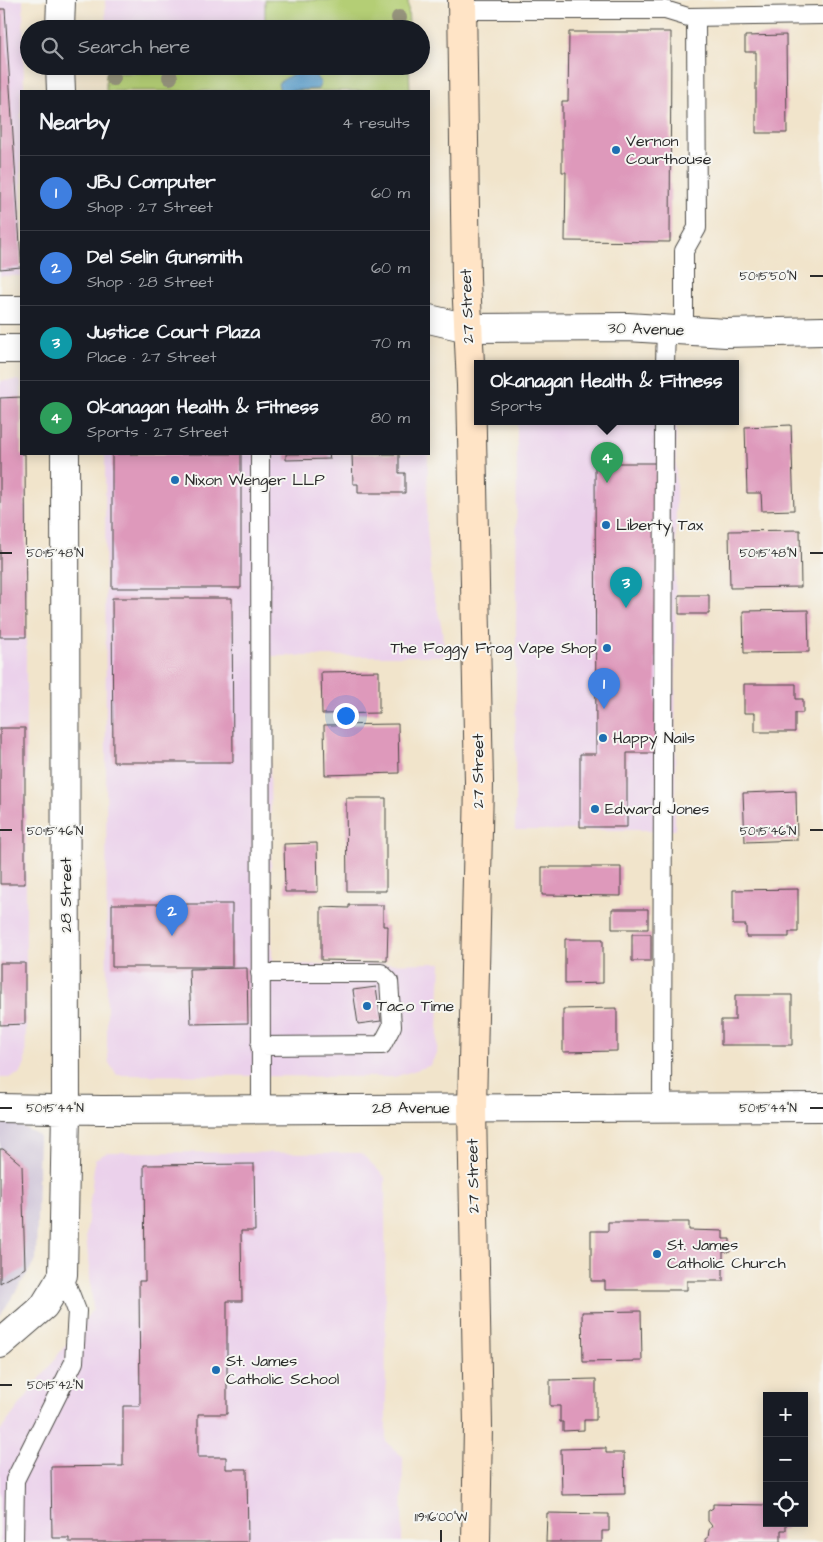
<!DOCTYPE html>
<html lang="en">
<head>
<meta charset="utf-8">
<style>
  :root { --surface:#171b24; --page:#20242c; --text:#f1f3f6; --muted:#9ea1a6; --line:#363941; --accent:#1f6fb2 }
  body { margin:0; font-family:"Architects Daughter",sans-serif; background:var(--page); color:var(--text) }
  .controls { position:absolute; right:15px; bottom:15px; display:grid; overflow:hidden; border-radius:0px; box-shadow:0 2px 12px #0003 }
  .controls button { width:45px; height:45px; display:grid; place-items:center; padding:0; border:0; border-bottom:1px solid var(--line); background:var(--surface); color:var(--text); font:25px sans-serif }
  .you { position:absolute; left:345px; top:715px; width:18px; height:18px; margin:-12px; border:4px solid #fff; border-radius:50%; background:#1a73e8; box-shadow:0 0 0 8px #1a73e833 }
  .badge { display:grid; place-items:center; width:32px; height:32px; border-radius:50%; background:var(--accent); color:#fff; font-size:16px; font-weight:700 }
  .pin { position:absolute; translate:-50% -41px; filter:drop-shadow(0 1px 2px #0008) }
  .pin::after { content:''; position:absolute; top:26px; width:18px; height:15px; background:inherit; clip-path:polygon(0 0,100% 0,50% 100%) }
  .popup { position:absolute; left:474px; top:360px; width:265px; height:65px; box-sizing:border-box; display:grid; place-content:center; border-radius:0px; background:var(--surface); filter:drop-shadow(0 1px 4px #0005); font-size:16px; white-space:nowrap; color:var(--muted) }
  .popup b { font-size:19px; color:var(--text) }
  .popup::after { content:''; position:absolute; left:50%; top:100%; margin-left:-10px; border:10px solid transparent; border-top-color:var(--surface) }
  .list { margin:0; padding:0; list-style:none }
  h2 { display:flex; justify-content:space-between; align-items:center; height:65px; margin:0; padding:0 20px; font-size:21px }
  h2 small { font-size:16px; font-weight:400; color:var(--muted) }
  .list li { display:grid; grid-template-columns:32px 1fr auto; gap:15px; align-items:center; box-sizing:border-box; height:75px; padding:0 20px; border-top:1px solid var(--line) }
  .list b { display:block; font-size:19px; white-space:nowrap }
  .list p { margin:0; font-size:16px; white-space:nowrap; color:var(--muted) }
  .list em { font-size:16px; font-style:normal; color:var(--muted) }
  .icon { flex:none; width:28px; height:28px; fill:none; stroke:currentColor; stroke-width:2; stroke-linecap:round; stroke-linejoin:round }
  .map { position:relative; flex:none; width:823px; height:1542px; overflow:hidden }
  .search { position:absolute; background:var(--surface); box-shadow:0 2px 12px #0003; left:20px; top:20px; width:410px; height:55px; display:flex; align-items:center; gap:12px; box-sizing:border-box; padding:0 18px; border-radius:28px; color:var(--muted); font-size:19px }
  .panel { position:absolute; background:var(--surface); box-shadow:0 2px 12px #0003; left:20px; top:90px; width:410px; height:365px; border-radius:0px }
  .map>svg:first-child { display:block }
  .built { fill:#ebd1eb }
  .industrial { fill:#cbbfd5 }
  .green { fill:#b4ce74; stroke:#707c50 }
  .water { fill:#5ba1d0; stroke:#43667e }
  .building { fill:#de99bb }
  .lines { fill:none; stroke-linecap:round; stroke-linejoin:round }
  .service-casing { stroke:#494743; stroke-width:20 }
  .minor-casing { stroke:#494743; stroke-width:30 }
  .tertiary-casing { stroke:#494743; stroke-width:30 }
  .secondary-casing { stroke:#494743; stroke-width:30 }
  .service { stroke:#fff; stroke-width:18 }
  .minor { stroke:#fff; stroke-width:28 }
  .tertiary { stroke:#fff; stroke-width:28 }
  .secondary { stroke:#ffe4c6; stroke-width:28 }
  .tree { fill:#97957d }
  .ticks { fill:none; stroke:#2b2b2b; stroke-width:2 }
  .poi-dot { fill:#1f6fb2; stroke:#f6f6f2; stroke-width:2 }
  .labels { text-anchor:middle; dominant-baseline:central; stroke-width:4; stroke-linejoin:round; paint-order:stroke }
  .poi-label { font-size:16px; fill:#2b2b2b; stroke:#f6f6f2; text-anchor:start }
  .street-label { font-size:16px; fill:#2b2b2b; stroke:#f6f6f2 }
  .ticks-label { font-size:12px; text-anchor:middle; fill:#2b2b2b; stroke:#f6f6f2; stroke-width:4; stroke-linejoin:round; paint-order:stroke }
</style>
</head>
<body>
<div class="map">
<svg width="823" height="1542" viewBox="0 0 823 1542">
  <rect width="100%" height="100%" fill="#f6f6f2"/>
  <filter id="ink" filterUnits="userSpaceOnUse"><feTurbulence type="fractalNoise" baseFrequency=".02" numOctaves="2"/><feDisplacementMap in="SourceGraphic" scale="10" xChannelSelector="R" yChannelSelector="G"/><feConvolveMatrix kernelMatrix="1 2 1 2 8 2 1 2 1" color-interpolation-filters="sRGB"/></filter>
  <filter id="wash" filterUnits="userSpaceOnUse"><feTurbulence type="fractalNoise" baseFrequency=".0096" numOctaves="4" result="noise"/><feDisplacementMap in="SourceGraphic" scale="20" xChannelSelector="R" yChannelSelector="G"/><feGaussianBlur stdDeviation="1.12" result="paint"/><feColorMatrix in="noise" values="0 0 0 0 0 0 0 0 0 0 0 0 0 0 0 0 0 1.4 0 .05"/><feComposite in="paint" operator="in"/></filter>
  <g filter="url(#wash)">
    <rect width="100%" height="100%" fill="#f1e4cb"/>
    <path class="built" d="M0 0H23L24 91H21V276H0Z
      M105 0H265V29H106Z
      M106 66H266V72L106 73Z
      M17 380 21 382V454H26V1030L25 1064 21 1073 9 1078H0V381Z
      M517 422H676L675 830H515Z
      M105 454H428L427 529 432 587 442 629 445 656H269L272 965 441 963 437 1054 429 1066 394 1077 117 1075 109 1063 107 1047Z
      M108 1152 361 1153 385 1177 386 1442 403 1457 402 1542H0V1431L93 1309 86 1236 95 1159Z"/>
    <path class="industrial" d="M0 1121H11L39 1135 36 1260 0 1316Z"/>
    <path class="green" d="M265 0H408L409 29H265Z
      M266 66H409L410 91H106V73L265 72Z"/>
    <path class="water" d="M310 69 321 83 318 89 280 91 278 83 291 75Z"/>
    <g id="blocks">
      <path class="building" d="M0 9H5L21 260V267L0 269Z
        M569 32H671L670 242 565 241 566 172H562V101H568Z
        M786 35 787 133H756V52H745V36Z
        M21 397V454H25L26 637H0V398Z
        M791 425 794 510 762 511 761 493H747L745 427Z
        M112 454H241V588H112Z
        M286 454H329L330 459 286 460Z
        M352 454H399V473H405V493H358V484H353Z
        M595 463H656V753H627V827H580V754H596Z
        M800 530 801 587 730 588 729 531Z
        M679 595H709V614H679Z
        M112 598H232L233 762H113Z
        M808 610 809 652 744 653 743 611Z
        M379 671V713L322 714 321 672Z
        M744 684H796V699H803V713H795V732H755V713H744Z
        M398 724 399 773 325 775 324 725Z
        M0 728H25V884H0Z
        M796 791 797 840 745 842 743 793Z
        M346 798H386V891H347Z
        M317 843 318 892H285L284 844Z
        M542 867H621V896L542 895Z
        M798 889V932H789V937H746V925H733V890Z
        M112 904H232V967H112Z
        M349 905H383V926H388L387 961 321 960V907L349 908Z
        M612 909H648V929H612Z
        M632 934H651V961H632Z
        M565 939H603V983L565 984Z
        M0 963H25V1024L0 1025Z
        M247 968 248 1023 191 1024 189 969Z
        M376 987 381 1021 358 1024 353 990Z
        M735 995H792V1045H721V1020H735Z
        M617 1008V1051L563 1052V1009Z
        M0 1149H3L22 1165 25 1268 0 1283Z
        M254 1164 255 1231H241L242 1301H227V1414H198V1457H226V1469H247L248 1542H69V1538H52L51 1467 123 1466V1406H140L139 1281H145L144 1165Z
        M608 1222H689V1230L723 1231V1239H730V1252H723V1281H687V1290H605V1281H591V1231H608Z
        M641 1311 642 1361 583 1362 582 1312Z
        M596 1379V1420H584V1430L563 1431V1422H560V1406H550V1380Z
        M606 1448V1453H624L625 1494 562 1495 561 1449Z
        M713 1504 767 1505V1523H786V1530H781V1542H706V1538H708L709 1530 712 1526 708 1521V1511L713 1508Z
        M547 1513 609 1514V1531H602V1542H546Z"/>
    </g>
  </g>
  <g filter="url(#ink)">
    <use href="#blocks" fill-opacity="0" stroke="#494743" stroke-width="1"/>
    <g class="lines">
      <defs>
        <path id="service" d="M462 10H665L688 17 823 15
          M684 330V251L697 228 696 17
          M665 364 666 328
          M260 454 261 1108
          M260 973H381L389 981 392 1026 382 1045 260 1046
          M662 1107 664 422
          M14 1542 15 1480 74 1362 77 1311 63 1275"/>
        <path id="minor" d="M60 29 61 0
          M60 66 61 91
          M0 1108 101 1110 823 1107
          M0 1344 44 1306 63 1275 66 1110 65 454"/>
        <path id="tertiary" d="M0 310H21
          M429 319 468 328 627 327 726 333 823 331
          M0 349H21"/>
        <path id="secondary" d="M462 0 466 280 471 385 479 783 472 1109 478 1426 476 1542"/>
      </defs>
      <use href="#service" class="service-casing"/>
      <use href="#minor" class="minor-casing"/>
      <use href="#tertiary" class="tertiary-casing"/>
      <use href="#secondary" class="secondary-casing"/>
      <use href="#service" class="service"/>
      <use href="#minor" class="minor"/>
      <use href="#tertiary" class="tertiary"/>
      <use href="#secondary" class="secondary"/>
    </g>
    <g class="tree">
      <circle cx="399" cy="18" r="8"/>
      <circle cx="170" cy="77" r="8"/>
      <circle cx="113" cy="78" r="8"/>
    </g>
  </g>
  <path class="ticks" d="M810 276H823M0 553H12M810 553H823M0 830H12M810 830H823M0 1108H12M810 1108H823M0 1385H12M441 1530V1542"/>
  <g class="poi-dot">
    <circle cx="616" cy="150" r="5"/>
    <circle cx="175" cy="480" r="5"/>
    <circle cx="606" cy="525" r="5"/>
    <circle cx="607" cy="648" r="5"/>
    <circle cx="603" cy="738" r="5"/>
    <circle cx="595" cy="809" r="5"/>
    <circle cx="367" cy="1006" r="5"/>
    <circle cx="657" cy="1254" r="5"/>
    <circle cx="216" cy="1370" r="5"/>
  </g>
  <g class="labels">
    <g class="poi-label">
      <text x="626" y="141">Vernon<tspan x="626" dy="18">Courthouse</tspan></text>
      <text x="185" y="480">Nixon Wenger LLP</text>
      <text x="616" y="525">Liberty Tax</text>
      <text x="597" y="648" text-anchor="end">The Foggy Frog Vape Shop</text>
      <text x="613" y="738">Happy Nails</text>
      <text x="605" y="809">Edward Jones</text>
      <text x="377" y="1006">Taco Time</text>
      <text x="667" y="1245">St. James<tspan x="667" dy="18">Catholic Church</tspan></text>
      <text x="226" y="1361">St. James<tspan x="226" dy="18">Catholic School</tspan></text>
    </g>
    <g class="street-label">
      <text transform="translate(467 306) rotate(-92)">27 Street</text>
      <text transform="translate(646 329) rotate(2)">30 Avenue</text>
      <text transform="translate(478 771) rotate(-90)">27 Street</text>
      <text transform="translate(66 895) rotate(-90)">28 Street</text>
      <text x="411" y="1108">28 Avenue</text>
      <text transform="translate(473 1176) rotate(-91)">27 Street</text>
    </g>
  </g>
  <g class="ticks-label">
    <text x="768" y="280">50°15'50"N</text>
    <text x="55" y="557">50°15'48"N</text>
    <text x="768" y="557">50°15'48"N</text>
    <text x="55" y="835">50°15'46"N</text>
    <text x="768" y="835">50°15'46"N</text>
    <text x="55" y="1112">50°15'44"N</text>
    <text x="768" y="1112">50°15'44"N</text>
    <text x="55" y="1389">50°15'42"N</text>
    <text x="441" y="1521">119°16'00"W</text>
  </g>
</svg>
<div class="controls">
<button>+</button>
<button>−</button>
<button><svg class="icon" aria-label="locate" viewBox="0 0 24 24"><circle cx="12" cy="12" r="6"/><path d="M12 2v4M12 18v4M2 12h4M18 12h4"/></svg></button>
</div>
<div class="you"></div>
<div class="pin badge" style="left:604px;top:709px;background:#3f7fe0">1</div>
<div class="pin badge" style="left:172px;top:936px;background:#3f7fe0">2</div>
<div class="pin badge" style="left:626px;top:608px;background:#0f9aa8">3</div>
<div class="pin badge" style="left:607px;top:483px;background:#2e9e5b">4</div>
<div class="popup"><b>Okanagan Health &amp; Fitness</b>Sports</div>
<div class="search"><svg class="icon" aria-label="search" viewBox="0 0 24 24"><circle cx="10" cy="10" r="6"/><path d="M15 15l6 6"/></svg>Search here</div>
<section class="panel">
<h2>Nearby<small>4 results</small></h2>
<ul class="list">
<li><span class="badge" style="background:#3f7fe0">1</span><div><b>JBJ Computer</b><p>Shop · 27 Street</p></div><em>60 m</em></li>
<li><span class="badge" style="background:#3f7fe0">2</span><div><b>Del Selin Gunsmith</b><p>Shop · 28 Street</p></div><em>60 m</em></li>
<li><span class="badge" style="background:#0f9aa8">3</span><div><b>Justice Court Plaza</b><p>Place · 27 Street</p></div><em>70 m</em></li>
<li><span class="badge" style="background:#2e9e5b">4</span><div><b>Okanagan Health &amp; Fitness</b><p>Sports · 27 Street</p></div><em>80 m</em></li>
</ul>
</section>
</div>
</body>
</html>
